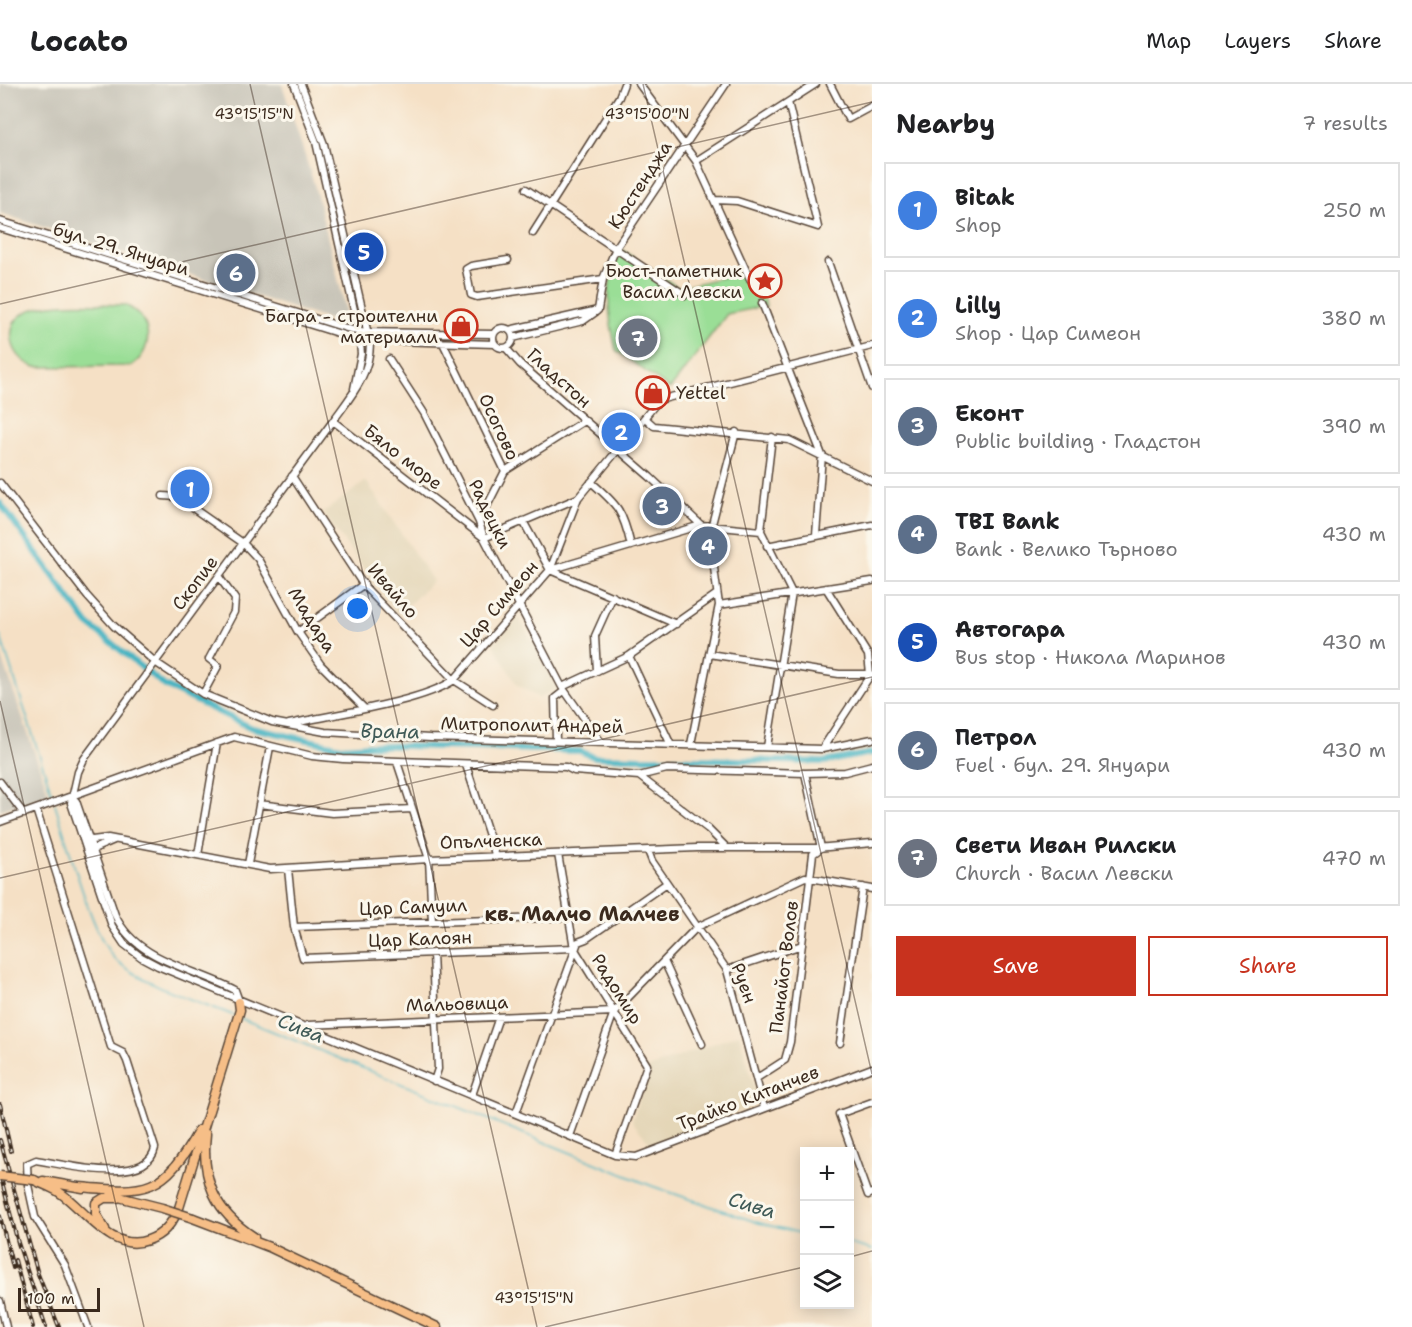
<!DOCTYPE html>
<html lang="en">
<head>
<meta charset="utf-8">
<style>
  :root { --surface:#fff; --page:#f2f2f2; --text:#202124; --muted:#757577; --line:#e0e0e0; --accent:#c8321e }
  body { margin:0; font-family:"Shantell Sans",sans-serif; background:var(--page); color:var(--text) }
  .controls { position:absolute; right:18px; bottom:18px; display:grid; overflow:hidden; border-radius:0px; box-shadow:0 3px 15px #0003 }
  .controls button { width:54px; height:54px; display:grid; place-items:center; padding:0; border:0; border-bottom:2px solid var(--line); background:var(--surface); color:var(--text); font:30px sans-serif }
  .scale { position:absolute; left:18px; bottom:15px; width:82px; box-sizing:border-box; padding-left:6px; border:3px solid #3b2a1e; border-top:0; font-size:16px; line-height:21px; white-space:nowrap; color:#3b2a1e; -webkit-text-stroke:4px #fbf7ec; paint-order:stroke }
  .you { position:absolute; left:358px; top:525px; width:21px; height:21px; margin:-15px; border:4px solid #fff; border-radius:50%; background:#1a73e8; box-shadow:0 0 0 9px #1a73e833 }
  .badge { display:grid; place-items:center; width:39px; height:39px; border-radius:50%; background:var(--accent); color:#fff; font-size:20px; font-weight:700 }
  .pin { position:absolute; translate:-50% -50%; border:3px solid #fff; box-shadow:0 2px 6px #0006 }
  .list { margin:0; padding:0; list-style:none }
  h2 { display:flex; justify-content:space-between; align-items:center; height:78px; margin:0; padding:0 24px; font-size:26px }
  h2 small { font-size:20px; font-weight:400; color:var(--muted) }
  .list li { display:grid; grid-template-columns:39px 1fr auto; gap:18px; align-items:center; box-sizing:border-box; height:96px; margin:0 12px 12px; padding:0 12px; border:2px solid var(--line); border-radius:0px }
  .list b { display:block; font-size:22px; white-space:nowrap }
  .list p { margin:0; font-size:20px; white-space:nowrap; color:var(--muted) }
  .list em { font-size:20px; font-style:normal; color:var(--muted) }
  .actions { display:flex; gap:12px; padding:18px 24px }
  .actions a { flex:1; padding:14px 0; border:2px solid var(--accent); border-radius:0px; text-align:center; font-size:21px; color:var(--accent) }
  .actions .main { background:var(--accent); color:#fff }
  .icon { flex:none; width:33px; height:33px; fill:none; stroke:currentColor; stroke-width:2; stroke-linecap:round; stroke-linejoin:round }
  .map { position:relative; flex:none; width:872px; height:1243px; overflow:hidden }
  header { display:flex; align-items:center; gap:36px; box-sizing:border-box; height:84px; padding:0 30px; background:var(--surface); border-bottom:2px solid var(--line) }
  header strong { font-size:28px }
  nav { display:flex; gap:33px; margin-inline-start:auto; font-size:21px }
  main { display:flex }
  aside { flex:1; background:var(--surface) }
  .map>svg:first-child { display:block }
  .built { fill:#e4d6b7 }
  .industrial { fill:#c8c4b8 }
  .green { fill:#9ade96; stroke:#6a845a; stroke-width:1.5 }
  .lines { fill:none; stroke-linecap:round; stroke-linejoin:round }
  .stream { stroke:#46b4c2; stroke-width:1.5 }
  .canal { stroke:#46b4c2; stroke-width:6 }
  .minor-casing { stroke:#574537; stroke-width:9 }
  .major-casing { stroke:#574537; stroke-width:11 }
  .minor { stroke:#fff; stroke-width:6 }
  .major { stroke:#f6be87; stroke-width:8 }
  .rail-casing { stroke:#3b2a1e; stroke-width:4 }
  .rail { stroke:#fbf7ec; stroke-width:1.5; stroke-dasharray:4.5; stroke-linecap:butt }
  .major-bridge-casing { stroke:#574537; stroke-width:11; stroke-linecap:butt }
  .major-bridge { stroke:#f6be87; stroke-width:8 }
  .ticks { fill:none; stroke:#3b2a1e; stroke-width:1.5; stroke-opacity:0.45 }
  .labels { text-anchor:middle; dominant-baseline:central; stroke-width:6; stroke-linejoin:round; paint-order:stroke }
  .street-label { font-size:18px; fill:#3b2a1e; stroke:#fbf7ec }
  .poi-label { font-size:18px; fill:#3b2a1e; stroke:#fbf7ec; text-anchor:end }
  .water-label { font-size:20px; font-style:italic; fill:#3f5a57; stroke:#fbf7ec }
  .neighbourhood-label { font-size:20px; font-weight:bold; fill:#3b2a1e; stroke:#fbf7ec }
  .ticks-label { font-size:15px; text-anchor:middle; fill:#3b2a1e; stroke:#fbf7ec; stroke-width:6; stroke-linejoin:round; paint-order:stroke }
</style>
</head>
<body>
<header>
<strong>Locato</strong>
<nav><a>Map</a><a>Layers</a><a>Share</a></nav>
</header>
<main>
<div class="map">
<svg width="872" height="1243" viewBox="0 0 872 1243">
  <rect width="100%" height="100%" fill="#fbf7ec"/>
  <filter id="ink" filterUnits="userSpaceOnUse"><feTurbulence type="fractalNoise" baseFrequency=".0167" numOctaves="2"/><feDisplacementMap in="SourceGraphic" scale="12" xChannelSelector="R" yChannelSelector="G"/><feConvolveMatrix kernelMatrix="1 2 1 2 8 2 1 2 1" color-interpolation-filters="sRGB"/></filter>
  <filter id="wash" filterUnits="userSpaceOnUse"><feTurbulence type="fractalNoise" baseFrequency=".008" numOctaves="4" result="noise"/><feDisplacementMap in="SourceGraphic" scale="24" xChannelSelector="R" yChannelSelector="G"/><feGaussianBlur stdDeviation="1.35" result="paint"/><feColorMatrix in="noise" values="0 0 0 0 0 0 0 0 0 0 0 0 0 0 0 0 0 1.4 0 .05"/><feComposite in="paint" operator="in"/></filter>
  <g filter="url(#wash)">
    <rect width="100%" height="100%" fill="#f5e0c5"/>
    <path class="built" d="M366 397 433 497 398 531 323 429Z
      M519 534 557 604 539 614 517 601 493 560Z
      M739 950 759 1020 651 1061 632 1037 649 984Z"/>
    <path class="industrial" d="M0 0H282L314 100 346 227 336 238 0 129Z
      M0 568 49 711 0 726Z"/>
    <path class="green" d="M621 165 679 204 757 185 766 222 727 230 670 305 616 266C608 231 603 197 621 165Z
      M125 221C152 233 156 265 131 282L35 283C23 278 14 269 12 256 4 208 97 221 125 221Z"/>
    <g class="lines">
      <path class="stream" d="M0 551 54 716
        M55 720C67 755 93 858 118 878 145 901 201 918 235 932
        M240 934 652 1102 759 1139 804 1150
        M850 1160 872 1166"/>
      <path class="canal" d="M0 419 88 540 165 602 252 644 341 663 372 661 580 667 594 673 823 678 872 669"/>
    </g>
  </g>
  <g filter="url(#ink)">
    <g class="lines">
      <defs>
        <path id="minor" d="M294 0 316 58 359 248 361 270 354 305
          M301 0 324 60 370 259C370 291 351 312 333 337L84 675 78 688 71 719 112 842 124 860 141 873 158 882 615 1071 636 1073 872 984
          M639 0 696 77 750 195
          M830 0 848 35 872 22
          M788 18 818 143
          M696 77 816 0
          M526 105 685 211
          M715 116 737 117 818 143
          M0 137 359 248 494 250
          M0 144 360 256 495 260
          M533 149 619 13 624 0
          M508 176 471 182 466 185 471 211 477 213 603 195
          M828 178 872 304
          M762 219 822 371 816 451
          M598 226 603 195 616 164 726 0
          M493 254a10 10 0 1 1 20 0a10 10 0 1 1-20 0Z
          M509 246 598 226
          M513 254 583 237 597 227
          M443 259 505 387 479 438
          M506 264 520 280 650 393 701 441
          M389 275 424 329 479 438 484 454 562 603 601 658
          M645 334 654 342 789 356 872 397
          M333 337 484 454 578 414
          M505 387 584 337
          M292 392 364 502 454 596 493 621
          M591 398C618 421 623 427 631 462
          M0 399 87 512 114 542 155 578 203 610 272 638 325 648 430 654 822 665 872 655
          M163 412 177 413 243 459 258 475 298 548 321 581 363 623
          M523 437 550 486 676 540
          M767 462 872 441
          M550 486 701 441 761 447
          M719 521 872 497
          M298 548 364 500
          M709 570 839 590H870L868 571 826 504
          M629 572 670 659
          M597 587 595 552 613 512
          M562 603 629 572 717 510
          M203 610 218 582 209 575 234 528 235 515 219 493
          M289 640C330 631 423 618 454 596L550 486 578 414 659 316 872 262
          M556 657 555 614 564 607
          M691 660 719 521 710 454 711 444 736 348
          M767 663 792 509 761 447 772 353
          M822 665 871 590
          M397 678 429 775 432 838
          M466 681 496 773
          M639 692 708 745 726 763
          M0 698 24 730
          M72 713 76 717 115 831C136 877 194 884 235 906L239 917
          M259 720 332 729 412 725
          M36 725 111 963 123 969 127 977 155 1064C147 1103 63 1080 36 1076L27 1080 28 1101 35 1133 65 1181 88 1243
          M0 738 234 653 312 672 343 675 566 683 574 687 639 692 667 685 805 689
          M84 757 108 754 270 785 429 775 697 764H817L872 759
          M91 766 114 756
          M648 767 652 777 727 886 764 1024
          M558 770 574 864 647 981 615 1071
          M198 771 217 659
          M248 780 270 663
          M288 785 294 843 303 874 574 864
          M294 843 569 833
          M433 869 438 985 434 997
          M664 877 702 960
          M727 886 802 861
          M308 941 614 928
          M840 959 863 803
          M757 994 785 976 790 958 813 770 821 764 805 689 845 688 872 681
          M472 1011 499 933
          M872 1018 839 1030 868 1111 872 1109
          M516 1029 578 858 586 855 667 799
          M570 1052 614 928 697 843 805 793 872 805
          M0 1217 6 1243"/>
        <path id="major" d="M206 1050C201 1096 215 1128 254 1153
          M34 1096C42 1100 51 1103 59 1108 85 1125 111 1170 148 1156 163 1151 173 1138 179 1124L240 926 239 918
          M43 1097 83 1104
          M79 1103C147 1109 163 1110 199 1046
          M111 1111 162 1124
          M193 1134 269 1163 437 1243
          M105 1145 96 1130V1119L104 1114H117"/>
      </defs>
      <use href="#minor" class="minor-casing"/>
      <use href="#major" class="major-casing"/>
      <use href="#minor" class="minor"/>
      <use href="#major" class="major"/>
      <defs>
        <path id="rail" d="M0 1020 11 1067
          M0 1056 38 1190 59 1243
          M1 1094 18 1159 46 1243
          M0 1132 13 1184
          M15 1176 33 1243"/>
      </defs>
      <use href="#rail" class="rail-casing"/>
      <use href="#rail" class="rail"/>
      <defs>
        <path id="major-bridge" d="M0 1092 34 1096
          M162 1124 193 1134"/>
      </defs>
      <use href="#major-bridge" class="major-bridge-casing"/>
      <use href="#major-bridge" class="major-bridge"/>
    </g>
  </g>
  <path class="ticks" d="M250 0 537 1243M643 0 872 990M0 220 872 18M0 617 144 1243M0 794 872 593M850 1173 872 1167M545 1243 804 1183"/>
  <defs>
    <symbol id="sight-ring" viewBox="-11 -11 22 22"><circle r="9.5" fill="#fbf7ec" stroke="#c8321e" stroke-width="1.5"/><path d="M0-6L1.8-2.2L6-1.7L2.9 1.2L3.7 5.4L0 3.3L-3.7 5.4L-2.9 1.2L-6-1.7L-1.8-2.2Z" fill="#c8321e"/></symbol>
    <symbol id="shop-ring" viewBox="-11 -11 22 22"><circle r="9.5" fill="#fbf7ec" stroke="#c8321e" stroke-width="1.5"/><path d="M-5-2.5h2.3a2.7 3.5 0 0 1 5.4 0H5L5.5 6h-11ZM-1.5-2.5h3a1.5 2.3 0 0 0-3 0Z" fill="#c8321e"/></symbol>
  </defs>
  <g fill-rule="evenodd">
    <use href="#sight-ring" x="746" y="178" width="38" height="38"/>
    <use href="#shop-ring" x="442" y="223" width="38" height="38"/>
    <use href="#shop-ring" x="634" y="290" width="38" height="38"/>
  </g>
  <g class="labels">
    <g class="street-label">
      <text transform="translate(640 101) rotate(-57)">Кюстенджа</text>
      <text transform="translate(121 165) rotate(17)">бул. 29. Януари</text>
      <text transform="translate(559 294) rotate(42)">Гладстон</text>
      <text transform="translate(499 343) rotate(65)">Осогово</text>
      <text transform="translate(403 373) rotate(38)">Бяло море</text>
      <text transform="translate(490 430) rotate(64)">Радецки</text>
      <text transform="translate(195 499) rotate(-53)">Скопие</text>
      <text transform="translate(393 507) rotate(49)">Ивайло</text>
      <text transform="translate(499 520) rotate(-49)">Цар Симеон</text>
      <text transform="translate(312 536) rotate(58)">Мадара</text>
      <text transform="translate(532 641) rotate(1)">Митрополит Андрей</text>
      <text transform="translate(491 757) rotate(-2)">Опълченска</text>
      <text transform="translate(413 823) rotate(-2)">Цар Самуил</text>
      <text transform="translate(420 855) rotate(-2)">Цар Калоян</text>
      <text transform="translate(784 883) rotate(-83)">Панайот Волов</text>
      <text transform="translate(744 899) rotate(70)">Руен</text>
      <text transform="translate(617 905) rotate(58)">Радомир</text>
      <text transform="translate(457 920) rotate(-2)">Мальовица</text>
      <text transform="translate(748 1014) rotate(-21)">Трайко Китанчев</text>
    </g>
    <g class="poi-label">
      <text x="742" y="187">Бюст-паметник<tspan x="742" dy="21">Васил Левски</tspan></text>
      <text x="438" y="232">Багра - строителни<tspan x="438" dy="21">материали</tspan></text>
      <text x="676" y="309" text-anchor="start">Yettel</text>
    </g>
    <g class="water-label">
      <text transform="translate(390 647) rotate(1)">Врана</text>
      <text transform="translate(301 944) rotate(22)">Сива</text>
      <text transform="translate(752 1121) rotate(17)">Сива</text>
    </g>
    <g class="neighbourhood-label">
      <text x="582" y="830">кв. Малчо Малчев</text>
    </g>
  </g>
  <g class="ticks-label">
    <text x="254" y="35">43°15'15"N</text>
    <text x="647" y="35">43°15'00"N</text>
    <text x="534" y="1219">43°15'15"N</text>
  </g>
</svg>
<div class="controls">
<button>+</button>
<button>−</button>
<button><svg class="icon" aria-label="layers" viewBox="0 0 24 24"><path d="M12 4l9 5-9 5-9-5zM3 14l9 5 9-5"/></svg></button>
</div>
<div class="scale">100 m</div>
<div class="you"></div>
<div class="pin badge" style="left:190px;top:405px;background:#3f7fe0">1</div>
<div class="pin badge" style="left:621px;top:348px;background:#3f7fe0">2</div>
<div class="pin badge" style="left:662px;top:422px;background:#5c6f8a">3</div>
<div class="pin badge" style="left:708px;top:462px;background:#5c6f8a">4</div>
<div class="pin badge" style="left:364px;top:168px;background:#1a4fb4">5</div>
<div class="pin badge" style="left:236px;top:189px;background:#5c6f8a">6</div>
<div class="pin badge" style="left:638px;top:254px;background:#6b7280">7</div>
</div>
<aside>
<h2>Nearby<small>7 results</small></h2>
<ul class="list">
<li><span class="badge" style="background:#3f7fe0">1</span><div><b>Bitak</b><p>Shop</p></div><em>250 m</em></li>
<li><span class="badge" style="background:#3f7fe0">2</span><div><b>Lilly</b><p>Shop · Цар Симеон</p></div><em>380 m</em></li>
<li><span class="badge" style="background:#5c6f8a">3</span><div><b>Еконт</b><p>Public building · Гладстон</p></div><em>390 m</em></li>
<li><span class="badge" style="background:#5c6f8a">4</span><div><b>TBI Bank</b><p>Bank · Велико Търново</p></div><em>430 m</em></li>
<li><span class="badge" style="background:#1a4fb4">5</span><div><b>Автогара</b><p>Bus stop · Никола Маринов</p></div><em>430 m</em></li>
<li><span class="badge" style="background:#5c6f8a">6</span><div><b>Петрол</b><p>Fuel · бул. 29. Януари</p></div><em>430 m</em></li>
<li><span class="badge" style="background:#6b7280">7</span><div><b>Свети Иван Рилски</b><p>Church · Васил Левски</p></div><em>470 m</em></li>
</ul>
<div class="actions"><a class="main">Save</a><a>Share</a></div>
</aside>
</main>
</body>
</html>
